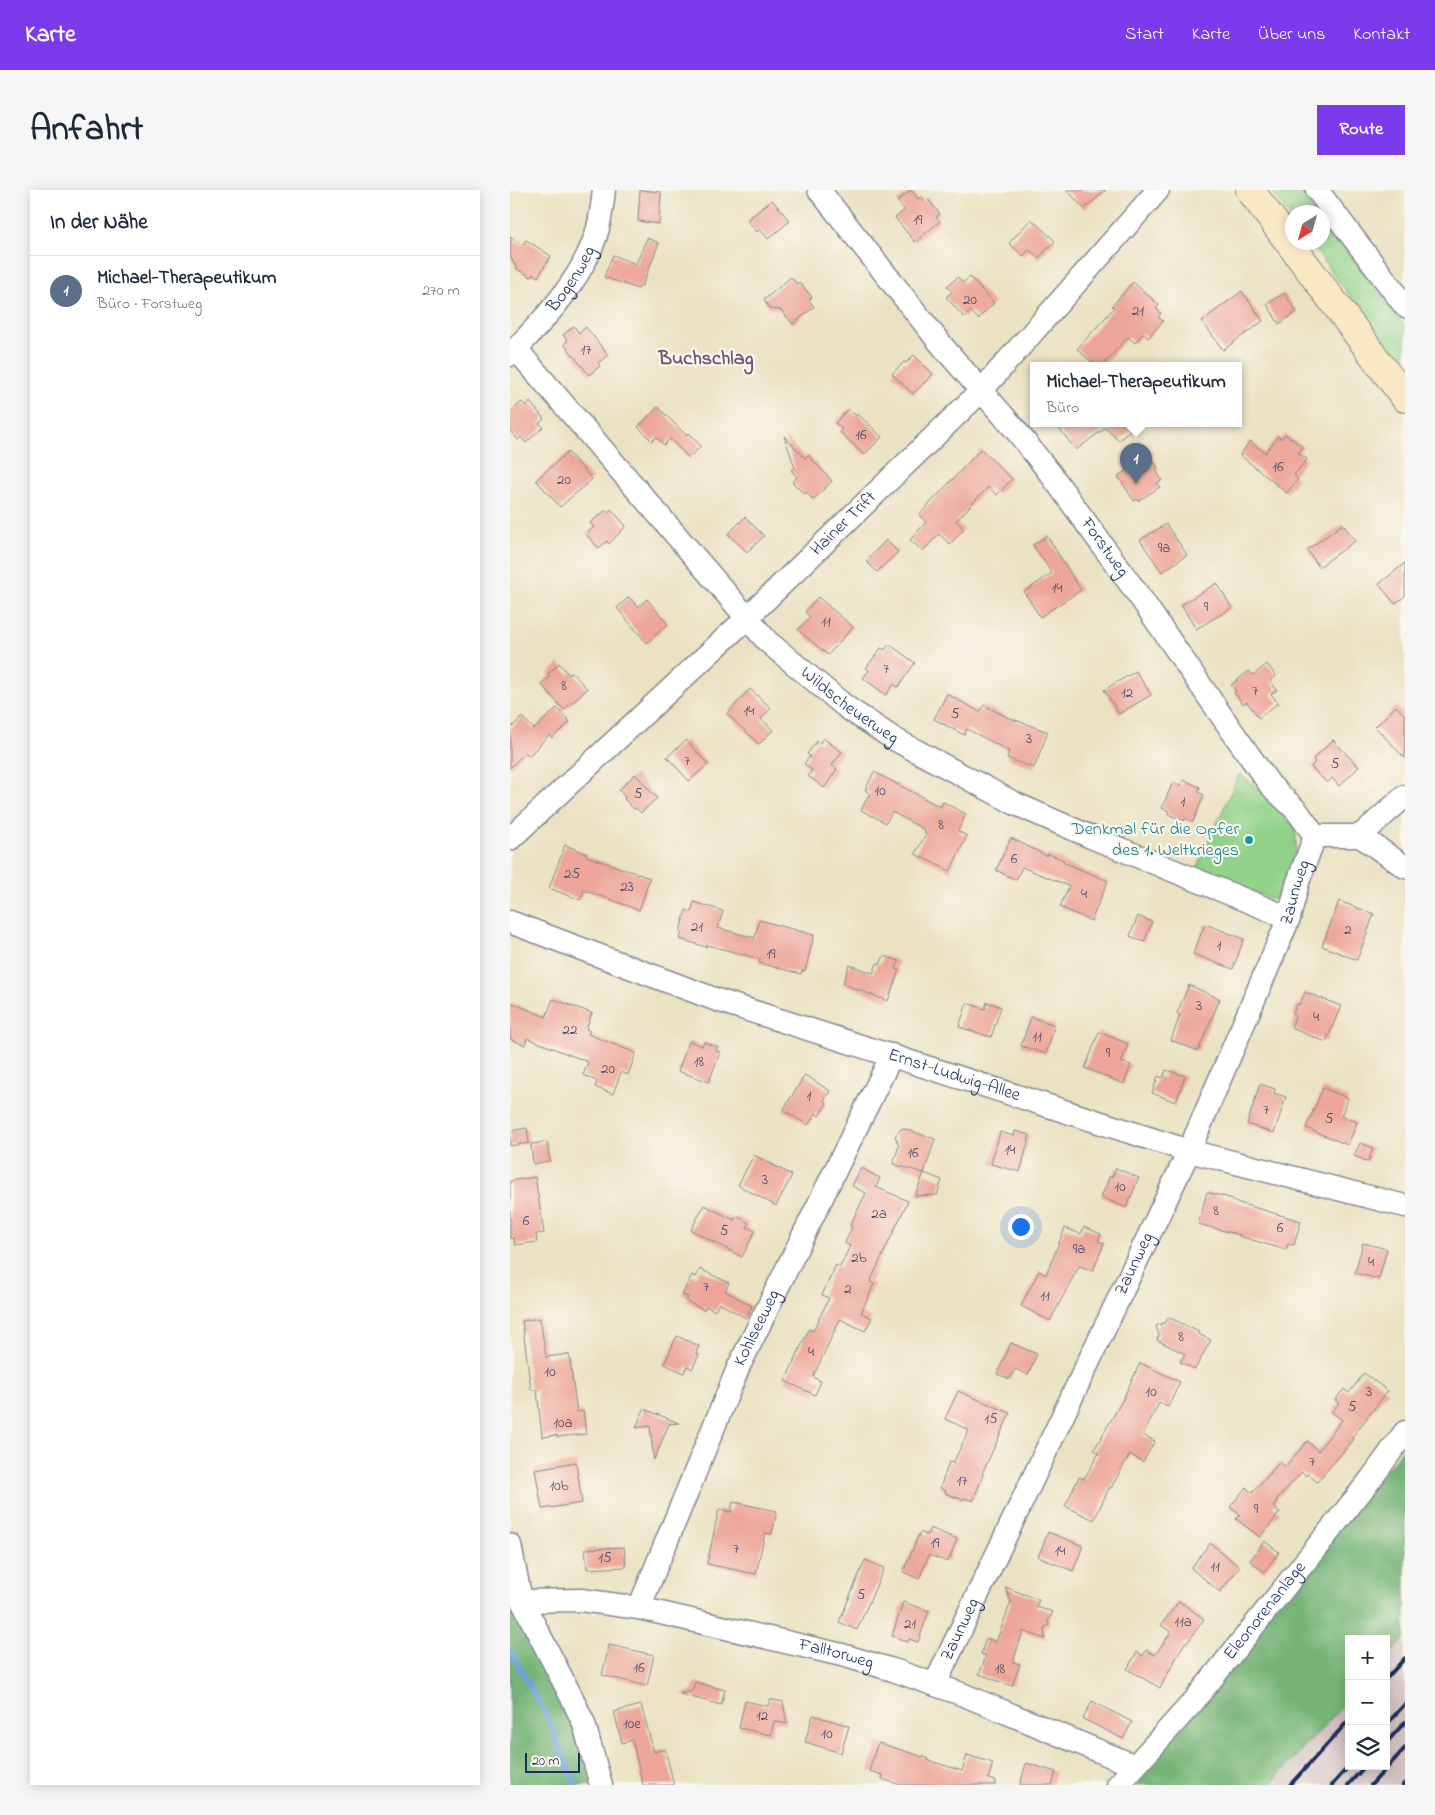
<!DOCTYPE html>
<html lang="de">
<head>
<meta charset="utf-8">
<style>
  :root { --surface:#fff; --page:#f6f6f7; --text:#1f2937; --muted:#747a83; --line:#e0e1e3; --accent:#7c3aed }
  body { margin:0; font-family:"Indie Flower",sans-serif; background:var(--page); color:var(--text) }
  .controls { position:absolute; right:15px; bottom:15px; display:grid; overflow:hidden; border-radius:0px; box-shadow:0 2px 12px #0003 }
  .controls button { width:45px; height:45px; display:grid; place-items:center; padding:0; border:0; border-bottom:1px solid var(--line); background:var(--surface); color:var(--text); font:25px sans-serif }
  .compass { position:absolute; left:775px; top:15px; width:45px; height:45px; border-radius:50%; background:var(--surface); box-shadow:0 2px 12px #0003; rotate:217deg }
  .scale { position:absolute; left:15px; bottom:12px; width:55px; box-sizing:border-box; padding-left:5px; border:2px solid #1b2f5e; border-top:0; font-size:14px; line-height:18px; white-space:nowrap; color:#1b2f5e; -webkit-text-stroke:4px #fbf7ec; paint-order:stroke }
  .you { position:absolute; left:510px; top:1036px; width:18px; height:18px; margin:-12px; border:4px solid #fff; border-radius:50%; background:#1a73e8; box-shadow:0 0 0 8px #1a73e833 }
  .badge { display:grid; place-items:center; width:32px; height:32px; border-radius:50%; background:var(--accent); color:#fff; font-size:16px; font-weight:700 }
  .pin { position:absolute; translate:-50% -41px; filter:drop-shadow(0 1px 2px #0008) }
  .pin::after { content:''; position:absolute; top:26px; width:18px; height:15px; background:inherit; clip-path:polygon(0 0,100% 0,50% 100%) }
  .popup { position:absolute; left:520px; top:172px; width:212px; height:65px; box-sizing:border-box; display:grid; place-content:center; border-radius:0px; background:var(--surface); filter:drop-shadow(0 1px 4px #0005); font-size:16px; white-space:nowrap; color:var(--muted) }
  .popup b { font-size:19px; color:var(--text) }
  .popup::after { content:''; position:absolute; left:50%; top:100%; margin-left:-10px; border:10px solid transparent; border-top-color:var(--surface) }
  .list { margin:0; padding:0; list-style:none }
  h2 { display:flex; justify-content:space-between; align-items:center; height:65px; margin:0; padding:0 20px; font-size:21px }
  h2 small { font-size:16px; font-weight:400; color:var(--muted) }
  .list li { display:grid; grid-template-columns:32px 1fr auto; gap:15px; align-items:center; box-sizing:border-box; height:70px; padding:0 20px; border-top:1px solid var(--line) }
  .list b { display:block; font-size:19px; white-space:nowrap }
  .list p { margin:0; font-size:16px; white-space:nowrap; color:var(--muted) }
  .list em { font-size:16px; font-style:normal; color:var(--muted) }
  .icon { flex:none; width:28px; height:28px; fill:none; stroke:currentColor; stroke-width:2; stroke-linecap:round; stroke-linejoin:round }
  .map { position:relative; flex:none; width:895px; height:1595px; overflow:hidden; border-radius:0px }
  header { display:flex; align-items:center; gap:30px; box-sizing:border-box; height:70px; padding:0 25px; background:var(--accent); color:#fff }
  header strong { font-size:24px }
  nav { display:flex; gap:28px; margin-inline-start:auto; font-size:18px }
  .intro { display:flex; align-items:center; justify-content:space-between; box-sizing:border-box; height:120px; padding:0 30px }
  h1 { margin:0; font-size:35px }
  .button { padding:12px 22px; border-radius:0px; background:var(--accent); color:#fff; font-size:18px; font-weight:700 }
  main { display:flex; gap:30px; padding:0 30px }
  aside { flex:1; background:var(--surface); border-radius:0px; box-shadow:0 2px 12px #0003 }
  .map>svg:first-child { display:block }
  .industrial { fill:#d2bfbf }
  .green { fill:#91d28a; stroke:#568074 }
  .forest { fill:#74b476; stroke:#48726a }
  .lines { fill:none; stroke-linecap:round; stroke-linejoin:round }
  .stream { stroke:#6ea1d9; stroke-width:5.5 }
  .building { fill:#eca598 }
  .minor-casing { stroke:#838890; stroke-width:25 }
  .secondary-casing { stroke:#838890; stroke-width:30 }
  .minor { stroke:#fff; stroke-width:22 }
  .secondary { stroke:#fae7c3; stroke-width:28 }
  .rail { stroke:#1b2f5e; stroke-width:4 }
  .culture-dot { fill:#0f9aa8; stroke:#fbf7ec; stroke-width:2 }
  .labels { text-anchor:middle; dominant-baseline:central; stroke-width:4.5; stroke-linejoin:round; paint-order:stroke }
  .number-label { font-size:15px; fill:#4f4c6c }
  .street-label { font-size:18px; fill:#1b2f5e; stroke:#fbf7ec }
  .culture-label { font-size:18px; fill:#0d838f; stroke:#fbf7ec; text-anchor:end }
  .quarter-label { font-size:20px; font-weight:bold; fill:#645872; stroke:#fbf7ec }
</style>
</head>
<body>
<header>
<strong>Karte</strong>
<nav><a>Start</a><a>Karte</a><a>Über uns</a><a>Kontakt</a></nav>
</header>
<div class="intro"><h1>Anfahrt</h1><a class="button">Route</a></div>
<main>
<aside>
<h2>In der Nähe<small></small></h2>
<ul class="list">
<li><span class="badge" style="background:#5c6f8a">1</span><div><b>Michael-Therapeutikum</b><p>Büro · Forstweg</p></div><em>270 m</em></li>
</ul>
</aside>
<div class="map">
<svg width="895" height="1595" viewBox="0 0 895 1595">
  <rect width="100%" height="100%" fill="#fbf7ec"/>
  <filter id="ink" filterUnits="userSpaceOnUse"><feTurbulence type="fractalNoise" baseFrequency=".02" numOctaves="2"/><feDisplacementMap in="SourceGraphic" scale="10" xChannelSelector="R" yChannelSelector="G"/><feConvolveMatrix kernelMatrix="1 2 1 2 8 2 1 2 1" color-interpolation-filters="sRGB"/></filter>
  <filter id="wash" filterUnits="userSpaceOnUse"><feTurbulence type="fractalNoise" baseFrequency=".0096" numOctaves="4" result="noise"/><feDisplacementMap in="SourceGraphic" scale="20" xChannelSelector="R" yChannelSelector="G"/><feGaussianBlur stdDeviation="1.12" result="paint"/><feColorMatrix in="noise" values="0 0 0 0 0 0 0 0 0 0 0 0 0 0 0 0 0 1.4 0 .05"/><feComposite in="paint" operator="in"/></filter>
  <g filter="url(#wash)">
    <rect width="100%" height="100%" fill="#ebe2c2"/>
    <path class="industrial" d="M895 1448V1595H760L839 1509V1576H876V1468Z"/>
    <path class="green" d="M761 0H793L809 22H782V29Z
      M813 27 895 137V179L800 53 812 52Z
      M729 584 745 596 782 631 786 644V662L765 710 686 680Z"/>
    <path class="forest" d="M895 1257V1448L876 1468V1449H839V1509L760 1595H617Z
      M0 1419 66 1538 82 1595H0Z"/>
    <g class="lines">
      <path class="stream" d="M0 1460 36 1525 66 1595"/>
    </g>
    <g id="blocks">
      <path class="building" d="M130 0 151 2 149 34 128 31Z
        M401 0 408 9 411 7 414 11 417 8 430 24 426 27 430 31 405 52 385 28 395 20 387 11Z
        M557 0H596L574 19Z
        M262 10 280 31 258 49 250 39 247 42 237 30Z
        M521 29 545 51 529 68 519 60 513 66 499 53Z
        M0 47 13 55 16 50 41 66 28 87 23 84 21 87 7 79 0 66Z
        M137 48 149 53 132 96 130 95 128 99 94 87 103 65 126 74Z
        M281 87 287 94 289 92 302 107 299 110 304 117 283 134 271 120 260 119 254 110Z
        M448 87 453 93 460 87 484 113 468 129 461 121 454 127 436 107 442 102 437 96Z
        M623 92 649 115 646 119 651 123 648 127 653 131 638 148 633 143 625 153 618 147 593 175H585L567 159 604 118 602 116Z
        M732 101 753 131 713 160 692 131Z
        M774 103 787 122 769 134 757 114Z
        M64 136 69 143 76 137 98 165 88 173 90 176 79 185 54 154 58 151 53 145Z
        M404 165 423 184 403 204 382 184 394 172 396 173Z
        M12 212 16 216 20 212 34 229 29 233 33 237 16 253 11 247 8 250 0 241V222Z
        M148 217 176 245 178 243 191 256 179 268 160 249 154 255 146 247 142 251 128 237Z
        M338 219 346 226 348 224 372 247 354 265 330 242 332 239 325 233Z
        M545 233H627L609 251 595 238 566 260Z
        M775 244 793 257 788 263 797 269 784 285 788 289 777 303 730 265 740 251 755 263 768 246 771 249Z
        M274 246 295 268 298 265 322 291 303 310 296 302 294 304 282 292 287 287 281 280 285 278Z
        M471 259 502 289 487 305 478 297 446 331 454 339 440 354 429 344 413 361 400 350 416 332 409 325Z
        M58 262 82 289 50 317 26 290Z
        M640 265 648 278 646 280 652 290 647 293 650 297 628 311 627 309 624 311 608 286Z
        M101 319 116 336 99 354 97 351 89 358 76 344 84 337 80 333 96 320 98 322Z
        M235 327 254 346 237 362 218 344Z
        M656 334 677 365 652 382 630 350Z
        M833 334 845 351 809 377 797 360Z
        M537 346 571 400 530 427 514 402 542 383 523 355Z
        M376 350 388 362 367 382 356 371Z
        M895 373V406L885 414 869 394Z
        M707 393 722 418 686 439 671 415Z
        M119 407 128 417 137 409 158 434 137 453 107 418Z
        M308 407 343 437 318 465 288 440 300 427 295 422Z
        M379 454 405 473 388 497 384 494 376 505 353 488 359 480 356 478 371 458 375 460Z
        M49 473 59 485 62 482 77 499 54 520 31 494 40 486 38 484Z
        M757 474 766 486 760 491 767 500 761 504 768 513 749 528 737 512 733 514 724 502 726 501 721 495 739 481 743 485Z
        M626 481 641 505 609 524 594 500Z
        M240 499 261 518 251 529 263 540 249 554 217 524Z
        M437 504 470 522 474 515 497 527 538 542 524 578 497 568 499 561 457 539 454 545 424 529Z
        M886 516 895 526V568L865 537Z
        M47 518 60 532 42 548 39 545 19 566 15 562 0 578V539L12 527 24 539Z
        M313 548 332 562 322 575 327 579 314 598 298 586 302 580 294 574 300 566 297 564 307 551 310 553Z
        M176 550 198 574 179 591 157 567Z
        M823 550 849 577 829 596 822 588 817 593 801 577 805 572 803 569Z
        M364 582 431 617 433 612 456 624 448 641 457 646 440 681 405 664 416 644 414 643 415 640 382 622 376 633 351 620 360 603 355 600Z
        M125 584 147 608 131 623 126 618 124 619 114 609 115 607 109 600Z
        M673 590 690 597 688 602 694 605 683 632 675 628 674 631 658 624 659 621 652 618 663 592 671 596Z
        M501 648 537 666 538 664 554 670 553 672 598 691 581 731 550 717 559 696 512 677 506 690 486 680Z
        M55 655 77 664 76 666 140 688 129 720 74 700 70 710 39 698Z
        M829 711 864 724 847 770 812 756Z
        M184 712 213 721 208 738 245 748 249 730 304 745 295 781H292L291 784 249 773 250 769 197 755 196 757 170 749 172 742 170 741 176 720 181 722Z
        M628 726 642 732 634 752 620 746Z
        M695 734 734 749 723 779 683 764Z
        M374 766 389 771 386 779 389 780 378 811 333 794 339 775 363 783 367 773 370 774Z
        M679 795 710 809 688 861 661 850 670 825 667 823Z
        M795 802 831 816 816 852 781 838 785 827 783 824 786 815 790 814Z
        M43 809 82 823 76 839 80 841 78 844 126 863 118 885 111 882 103 904 85 897 87 891 73 885 78 872 17 848 15 855 0 849V812L36 827Z
        M477 812 491 817 481 847 449 837 457 813 475 819Z
        M521 827 545 835 536 864 511 856Z
        M589 842 618 854 611 872 621 875 614 894 575 878Z
        M179 851 192 856 194 852 208 857 206 861 210 862 199 892 168 881Z
        M656 880 675 886 666 912 642 903 648 886 653 888Z
        M295 885 320 901 314 911 317 913 309 926 306 923 298 935 273 920Z
        M750 894 765 899 764 903 776 907 764 943 737 934Z
        M813 898 838 908 831 926 847 932 838 955 796 938Z
        M17 938 19 953 0 956V941Z
        M391 939H395L425 949 414 983 383 974 389 956 385 946Z
        M505 941 520 945 510 982 481 974 490 942 504 946Z
        M37 952 40 971 23 974 21 954Z
        M850 953 863 958 858 972 844 966Z
        M244 965 282 985 266 1016 228 995Z
        M351 978 370 988 366 997 398 1011 360 1092 364 1094 351 1123 362 1128 355 1141 330 1129 303 1187 311 1191 305 1205 275 1191 299 1139 303 1141 319 1108 312 1105 326 1075 330 1077 340 1056 335 1053 342 1037 340 1036 356 1003 342 996Z
        M606 978 629 988 616 1018 591 1007 600 986 602 987Z
        M414 983 432 990 427 1005 405 1006Z
        M25 987 34 1043 26 1044 27 1052 5 1055 4 1048H0V991Z
        M697 1002 723 1009 722 1011 791 1031 784 1055 778 1054 776 1060 729 1046 730 1045 688 1034Z
        M194 1015 224 1030 226 1026 239 1033 237 1037 245 1041 232 1067 181 1040Z
        M574 1037 591 1044 588 1051 594 1053 583 1081 569 1076 540 1131 511 1116 529 1081 536 1085 555 1038 571 1044Z
        M853 1053 877 1059 869 1089 845 1083Z
        M190 1079 219 1093 215 1101 242 1116 236 1128 209 1113 205 1121 196 1116 194 1120 176 1111 178 1107 172 1105 182 1085 186 1087Z
        M658 1127 689 1142 688 1144 701 1150 685 1179 670 1172 675 1164 647 1150 649 1145 646 1136 656 1132Z
        M30 1128 36 1167 59 1164 67 1222 73 1221 76 1244 47 1247V1245L32 1247 27 1200H21L12 1131Z
        M167 1146 189 1156 186 1163 189 1165 182 1179 177 1176 174 1183 154 1174Z
        M501 1153 527 1164 518 1185 505 1179 500 1189 487 1184Z
        M630 1173 670 1192 658 1217 649 1213 633 1245 645 1251 633 1272 620 1264 601 1298H599L584 1330 555 1316 569 1287 574 1289 589 1263 584 1260 612 1211Z
        M854 1183 878 1201 842 1247 844 1249 807 1292 798 1284 796 1286 792 1282 766 1310 767 1311 763 1317 770 1322 750 1347 726 1329 730 1325 720 1317 736 1297 742 1303 770 1272 775 1277 797 1251 808 1261 832 1230 822 1222 829 1213 825 1210 834 1199 839 1203Z
        M448 1201 500 1223 472 1284 473 1285 463 1311 454 1308 453 1310 435 1303 436 1301 430 1298 439 1272 443 1273 459 1240 435 1229Z
        M134 1219 169 1233 159 1234 144 1270 140 1236 126 1238Z
        M66 1272 72 1313 32 1319 25 1279Z
        M223 1312 267 1321 262 1344 255 1343 246 1384 197 1374 209 1319 221 1322Z
        M420 1338 447 1349 438 1372 419 1365 409 1389 393 1382 410 1342 417 1345Z
        M538 1342 573 1356 563 1381 528 1367Z
        M754 1351 769 1362 754 1382 740 1371Z
        M700 1353 730 1377 710 1402 681 1378Z
        M114 1357 116 1377 77 1379 75 1359Z
        M355 1370 374 1378 347 1440 329 1432Z
        M495 1397 529 1410 526 1417 543 1422 538 1431 539 1435 534 1438 535 1449 513 1441 503 1472 510 1474 502 1496 469 1484 476 1466 471 1464 476 1448 486 1452 501 1412Z
        M669 1411 694 1429 677 1453 675 1452 650 1498 617 1479 627 1462 633 1466 636 1460 645 1465 661 1442 651 1435Z
        M393 1412 419 1421 408 1452 399 1449 398 1452 382 1446Z
        M99 1455 144 1465 137 1496 92 1485Z
        M185 1492 215 1500 211 1515 170 1504 182 1501Z
        M260 1509 273 1512 277 1534 264 1531 261 1545 229 1538 235 1511 258 1516Z
        M582 1511 622 1532 613 1549 573 1529Z
        M131 1515 144 1562 155 1559 164 1595H133L122 1550 112 1553 104 1522Z
        M303 1525 339 1536 331 1563 295 1552Z
        M369 1553 417 1568V1570L452 1581 457 1565 483 1573 478 1589 486 1591V1595H391L372 1589 373 1585 359 1581 367 1555Z
        M516 1573 546 1582 542 1595H510Z"/>
    </g>
  </g>
  <g filter="url(#ink)">
    <use href="#blocks" fill-opacity="0" stroke="#838890" stroke-width="1"/>
    <g class="lines">
      <defs>
        <g id="minor">
          <path id="s1" d="M309 0 434 158 504 238 540 283 632 410 722 541 760 595 787 621 805 646"/>
          <path d="M807 0 895 116"/>
          <path id="s2" d="M6 159 257 451 336 517 384 549 506 614 581 647 779 728"/>
          <path id="s3" d="M0 165C33 131 71 91 86 45 91 30 92 15 94 0"/>
          <path d="M805 646H850L895 677"/>
          <path d="M850 646 895 606"/>
          <path id="s4" d="M0 649 237 428 471 201 648 0"/>
          <path id="s5" d="M0 732 207 810 679 961 895 1016"/>
          <path d="M0 1355 9 1400 12 1411 63 1510 74 1534 91 1595"/>
          <path id="s6" d="M12 1411 71 1410 129 1418 332 1465 383 1480 454 1505 625 1576"/>
          <path id="s7" d="M129 1418 229 1176 382 865"/>
          <path id="s8" d="M425 1494 679 961 779 728 788 692 805 646"/>
          <path id="s9" d="M608 1595 684 1511 861 1289 895 1242"/>
        </g>
        <path id="secondary" d="M740 0 895 208"/>
      </defs>
      <use href="#minor" class="minor-casing"/>
      <use href="#secondary" class="secondary-casing"/>
      <use href="#minor" class="minor"/>
      <use href="#secondary" class="secondary"/>
      <path class="rail" d="M876 1489 895 1468
        M876 1535 895 1514
        M876 1553 895 1532
        M780 1595 839 1530
        M822 1595 839 1576
        M838 1595 855 1576
        M861 1595 895 1558
        M893 1595 895 1593"/>
    </g>
  </g>
  <circle class="culture-dot" cx="739" cy="650" r="5"/>
  <g class="labels">
    <g class="number-label">
      <text x="408" y="30">19</text>
      <text x="460" y="110">20</text>
      <text x="628" y="121">21</text>
      <text x="76" y="160">17</text>
      <text x="351" y="245">16</text>
      <text x="768" y="277">16</text>
      <text x="54" y="290">20</text>
      <text x="654" y="358">9a</text>
      <text x="547" y="398">14</text>
      <text x="696" y="417">9</text>
      <text x="316" y="432">11</text>
      <text x="376" y="479">7</text>
      <text x="54" y="496">8</text>
      <text x="745" y="501">7</text>
      <text x="617" y="503">12</text>
      <text x="239" y="521">14</text>
      <text x="445" y="524">5</text>
      <text x="519" y="549">3</text>
      <text x="177" y="571">7</text>
      <text x="825" y="574">5</text>
      <text x="370" y="601">10</text>
      <text x="128" y="604">5</text>
      <text x="673" y="612">1</text>
      <text x="431" y="635">8</text>
      <text x="504" y="669">6</text>
      <text x="62" y="684">25</text>
      <text x="117" y="697">23</text>
      <text x="574" y="704">4</text>
      <text x="187" y="737">21</text>
      <text x="838" y="740">2</text>
      <text x="709" y="756">1</text>
      <text x="261" y="764">19</text>
      <text x="689" y="816">3</text>
      <text x="806" y="827">4</text>
      <text x="60" y="840">22</text>
      <text x="527" y="847">11</text>
      <text x="598" y="863">9</text>
      <text x="189" y="872">18</text>
      <text x="98" y="879">20</text>
      <text x="299" y="906">1</text>
      <text x="756" y="920">7</text>
      <text x="819" y="929">5</text>
      <text x="500" y="960">14</text>
      <text x="403" y="963">16</text>
      <text x="255" y="990">3</text>
      <text x="610" y="997">10</text>
      <text x="706" y="1021">8</text>
      <text x="369" y="1024">2a</text>
      <text x="16" y="1031">6</text>
      <text x="770" y="1038">6</text>
      <text x="214" y="1041">5</text>
      <text x="569" y="1059">9a</text>
      <text x="349" y="1068">2b</text>
      <text x="861" y="1072">4</text>
      <text x="196" y="1097">7</text>
      <text x="338" y="1099">2</text>
      <text x="535" y="1106">11</text>
      <text x="671" y="1147">8</text>
      <text x="301" y="1162">4</text>
      <text x="40" y="1182">10</text>
      <text x="641" y="1202">10</text>
      <text x="859" y="1202">3</text>
      <text x="842" y="1217">5</text>
      <text x="481" y="1229">15</text>
      <text x="53" y="1233">10a</text>
      <text x="802" y="1272">7</text>
      <text x="452" y="1291">17</text>
      <text x="49" y="1296">10b</text>
      <text x="746" y="1319">9</text>
      <text x="425" y="1353">19</text>
      <text x="226" y="1359">7</text>
      <text x="550" y="1361">14</text>
      <text x="95" y="1368">15</text>
      <text x="705" y="1377">11</text>
      <text x="351" y="1405">5</text>
      <text x="673" y="1432">11a</text>
      <text x="400" y="1434">21</text>
      <text x="129" y="1478">16</text>
      <text x="490" y="1479">18</text>
      <text x="252" y="1526">12</text>
      <text x="122" y="1534">10e</text>
      <text x="317" y="1544">10</text>
    </g>
    <g class="street-label">
      <text stroke="none"><textPath href="#s3" startOffset="98">Bogenweg</textPath></text>
      <text stroke="none"><textPath href="#s4" startOffset="459">Hainer Trift</textPath></text>
      <text stroke="none"><textPath href="#s1" startOffset="458">Forstweg</textPath></text>
      <text stroke="none"><textPath href="#s2" startOffset="490">Wildscheuerweg</textPath></text>
      <text stroke="none"><textPath href="#s8" startOffset="870">Zaunweg</textPath></text>
      <text stroke="none"><textPath href="#s5" startOffset="470">Ernst-Ludwig-Allee</textPath></text>
      <text stroke="none"><textPath href="#s8" startOffset="465">Zaunweg</textPath></text>
      <text stroke="none"><textPath href="#s7" startOffset="304">Kohlseeweg</textPath></text>
      <text stroke="none"><textPath href="#s9" startOffset="228">Eleonorenanlage</textPath></text>
      <text stroke="none"><textPath href="#s8" startOffset="60">Zaunweg</textPath></text>
      <text stroke="none"><textPath href="#s6" startOffset="320">Falltorweg</textPath></text>
    </g>
    <g class="culture-label">
      <text x="729" y="640">Denkmal für die Opfer<tspan x="729" dy="21">des 1. Weltkrieges</tspan></text>
    </g>
    <g class="quarter-label">
      <text x="196" y="169">Buchschlag</text>
    </g>
  </g>
</svg>
<div class="controls">
<button>+</button>
<button>−</button>
<button><svg class="icon" aria-label="layers" viewBox="0 0 24 24"><path d="M12 4l9 5-9 5-9-5zM3 14l9 5 9-5"/></svg></button>
</div>
<svg class="compass" viewBox="-18 -18 36 36"><path d="M0-13l5 13h-10z" fill="#e53935"/><path d="M0 13l5-13h-10z" fill="#747a83"/></svg>
<div class="scale">20 m</div>
<div class="you"></div>
<div class="pin badge" style="left:626px;top:294px;background:#5c6f8a">1</div>
<div class="popup"><b>Michael-Therapeutikum</b>Büro</div>
</div>
</main>
</body>
</html>
